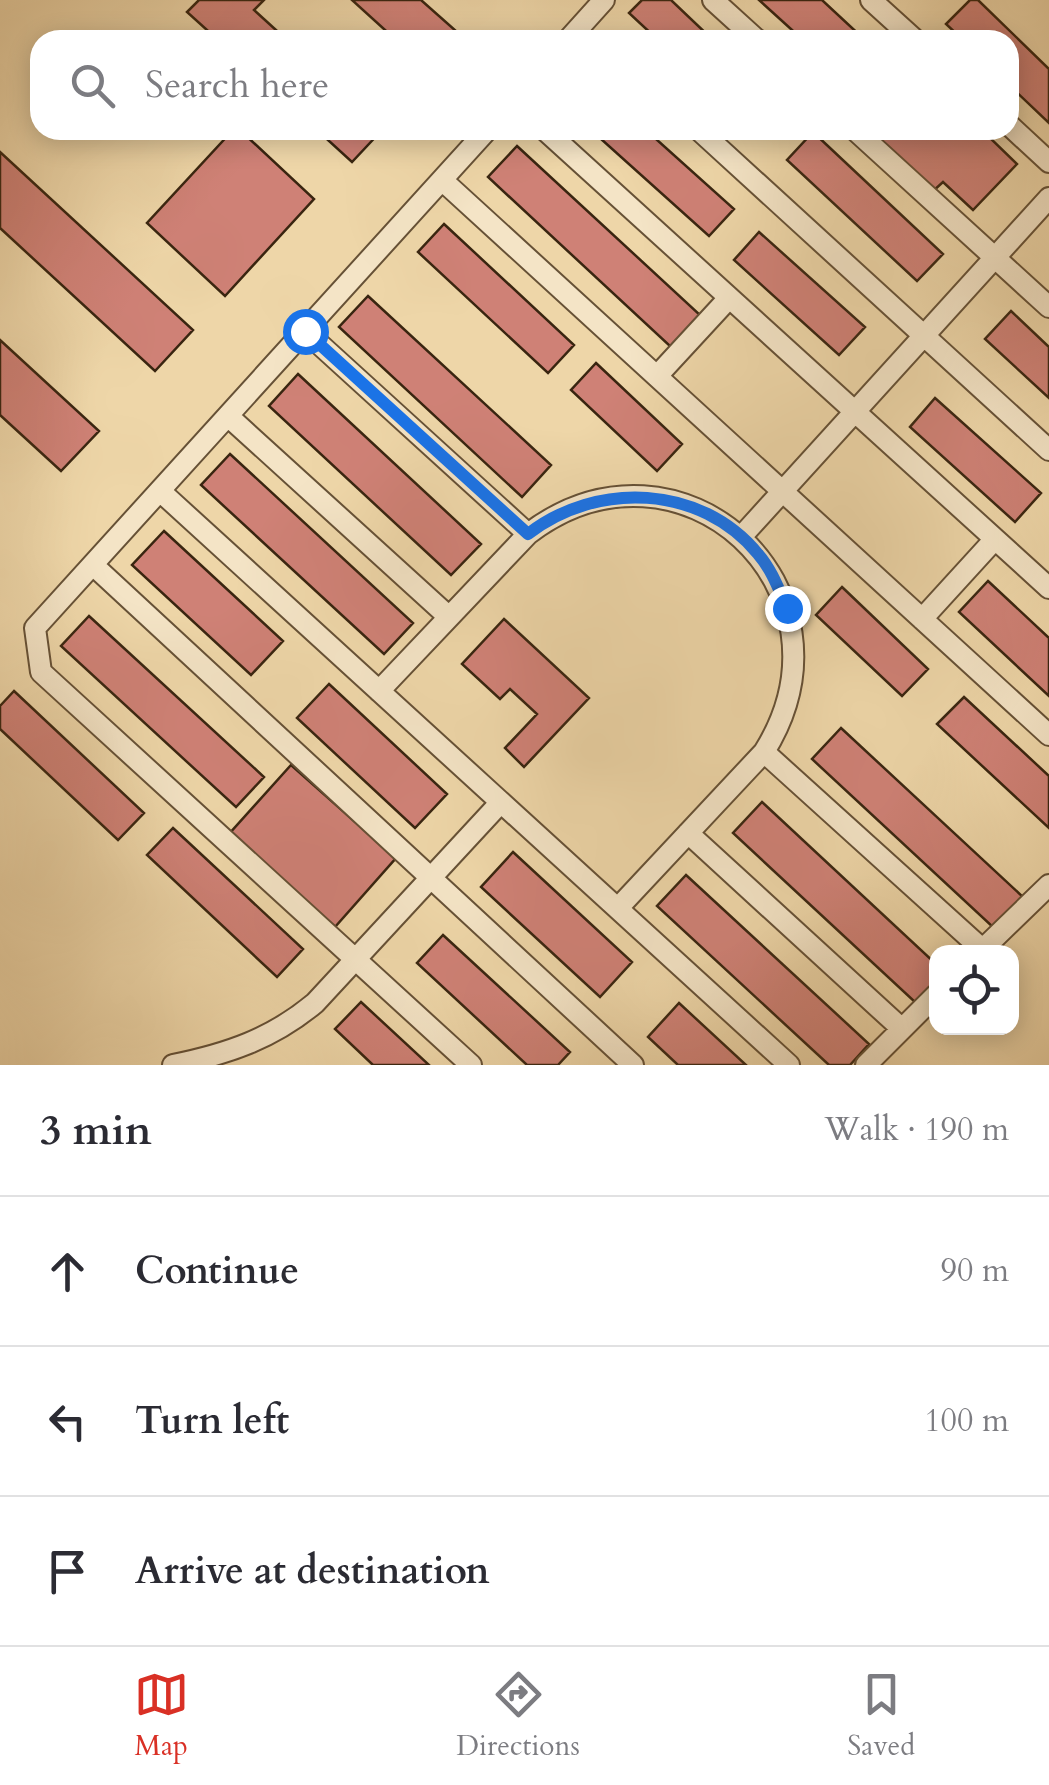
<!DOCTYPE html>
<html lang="en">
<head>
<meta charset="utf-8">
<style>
  :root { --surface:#fff; --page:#f2f2f3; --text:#2b2b33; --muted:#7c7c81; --line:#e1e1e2; --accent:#d93025 }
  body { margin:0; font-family:Cardo,serif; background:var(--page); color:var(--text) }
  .controls { position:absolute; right:30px; bottom:30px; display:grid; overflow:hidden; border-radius:20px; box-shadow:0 5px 25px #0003 }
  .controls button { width:90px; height:90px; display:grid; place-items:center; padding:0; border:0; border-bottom:2px solid var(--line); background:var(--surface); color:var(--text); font:50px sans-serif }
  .stop { position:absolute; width:30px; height:30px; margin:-22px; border:8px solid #1a73e8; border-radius:50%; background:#fff }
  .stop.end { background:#1a73e8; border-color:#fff; box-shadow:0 2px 10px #0008 }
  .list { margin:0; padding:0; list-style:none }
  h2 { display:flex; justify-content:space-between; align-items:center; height:130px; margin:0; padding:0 40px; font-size:42px }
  h2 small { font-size:32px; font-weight:400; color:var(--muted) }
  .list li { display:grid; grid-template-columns:65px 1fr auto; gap:30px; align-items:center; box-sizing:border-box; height:150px; padding:0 40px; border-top:2px solid var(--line) }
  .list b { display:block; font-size:38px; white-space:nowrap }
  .list em { font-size:32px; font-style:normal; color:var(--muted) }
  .icon { flex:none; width:55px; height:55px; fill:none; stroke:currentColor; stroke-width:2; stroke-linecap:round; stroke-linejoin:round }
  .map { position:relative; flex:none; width:1049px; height:1065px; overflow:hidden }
  .search { position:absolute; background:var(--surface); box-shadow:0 5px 25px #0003; left:30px; right:30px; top:30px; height:110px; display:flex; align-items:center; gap:25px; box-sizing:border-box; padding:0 35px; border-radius:30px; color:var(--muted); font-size:38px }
  .sheet { height:580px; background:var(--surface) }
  nav { display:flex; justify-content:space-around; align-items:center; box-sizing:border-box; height:140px; border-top:2px solid var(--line); background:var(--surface); font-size:28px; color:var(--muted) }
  nav a { display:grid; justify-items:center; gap:5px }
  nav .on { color:var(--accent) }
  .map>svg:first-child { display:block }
  .building { fill:#cf8176; stroke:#392510; stroke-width:2.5 }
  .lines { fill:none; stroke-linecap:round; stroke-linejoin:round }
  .minor-casing { stroke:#665136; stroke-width:24 }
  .minor { stroke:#f4e4c6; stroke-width:20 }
  .route { stroke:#1a73e8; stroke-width:12 }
</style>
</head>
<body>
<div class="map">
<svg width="1049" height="1065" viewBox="0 0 1049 1065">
  <rect width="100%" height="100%" fill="#eed6a8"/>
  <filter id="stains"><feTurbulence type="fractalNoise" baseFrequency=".002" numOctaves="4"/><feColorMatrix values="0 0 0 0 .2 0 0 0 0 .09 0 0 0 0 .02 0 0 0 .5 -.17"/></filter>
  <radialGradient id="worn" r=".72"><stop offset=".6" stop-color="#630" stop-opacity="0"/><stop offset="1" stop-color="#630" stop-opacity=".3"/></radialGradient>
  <path class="building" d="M199 0H264L254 10 287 40H218L187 12Z
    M352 0H421L465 39 396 40Z
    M642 0H671L713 40H658L629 13Z
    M759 0H822L865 40H803Z
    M970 0H978L1049 69V123L1009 85V40H963L946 24Z
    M233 130H240L314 199 225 296 147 223Z
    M317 130H382L352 162Z
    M591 130H646L734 209 709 236Z
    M889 130H995L989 137 1017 164 973 210 943 182 931 193 877 143Z
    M813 132 943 254 917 281 787 160Z
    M517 146 700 315 671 347 488 177Z
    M0 152 193 330 155 371 0 228Z
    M444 224 574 345 548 373 418 252Z
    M759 232 865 327 839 355 734 260Z
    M368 296 551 465 522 497 339 327Z
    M1011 311 1049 347V398L985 339Z
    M0 340 99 431 61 471 0 415Z
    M596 363 682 444 657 471 571 390Z
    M298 374 481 544 451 575 269 406Z
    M935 398 1041 493 1015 522 910 427Z
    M230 454 413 623 384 654 201 485Z
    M164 531 283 641 251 675 132 565Z
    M988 581 1049 638V696L959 612Z
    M842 587 928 669 902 696 816 615Z
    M89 616 264 777 236 807 61 646Z
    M504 619 589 698 524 767 505 748 537 714 510 689 500 699 462 664Z
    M329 684 447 794 415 828 297 718Z
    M14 691 144 813 118 840 0 729V706Z
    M964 697 1049 776V828L937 724Z
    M841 728 1023 897 995 929 812 759Z
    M291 765 396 858 335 927 229 834Z
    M762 802 936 964V981L916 1003 733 833Z
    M173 828 303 949 277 977 147 855Z
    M513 852 632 962 600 997 481 887Z
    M686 875 869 1044 850 1065H829L657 906Z
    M443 935 570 1052 558 1065H527L417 963Z
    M361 1002 429 1065H373L335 1029Z
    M679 1003 746 1065H678L648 1037Z"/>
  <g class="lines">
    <defs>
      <path id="minor" d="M713 0 757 40
        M871 0 915 40
        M568 40 604 0
        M1009 125 1049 162
        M545 130 1049 588
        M699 130 1049 450
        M855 130 1049 307
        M442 180 1049 735
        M305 331 528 534
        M657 376 729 298
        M228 416 449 617
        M160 491 789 1065
        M741 537 1049 198
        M93 565 633 1065
        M922 619 995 539
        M379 691 528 534C680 418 866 589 764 752L618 908
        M764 752 983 950
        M688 833 902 1029
        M980 952 1049 885
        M173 1065C227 1054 272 1039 315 1003L501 802
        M471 1065 41 672 35 628 487 130
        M866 1065 936 995"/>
    </defs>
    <use href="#minor" class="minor-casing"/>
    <use href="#minor" class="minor"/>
  </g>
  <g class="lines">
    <path class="route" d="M305 331 528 534C596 481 701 484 758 554 772 570 779 590 787 608"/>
  </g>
  <rect width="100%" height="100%" filter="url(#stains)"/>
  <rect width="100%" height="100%" fill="url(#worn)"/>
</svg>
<div class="controls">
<button><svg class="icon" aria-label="locate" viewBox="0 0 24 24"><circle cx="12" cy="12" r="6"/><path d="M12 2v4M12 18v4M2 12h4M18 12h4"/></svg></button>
</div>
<div class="stop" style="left:305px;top:331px"></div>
<div class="stop end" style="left:787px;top:608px"></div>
<div class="search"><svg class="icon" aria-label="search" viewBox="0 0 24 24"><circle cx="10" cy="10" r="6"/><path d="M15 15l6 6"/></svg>Search here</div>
</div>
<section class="sheet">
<h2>3 min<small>Walk · 190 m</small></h2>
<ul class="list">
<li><svg class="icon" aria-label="ahead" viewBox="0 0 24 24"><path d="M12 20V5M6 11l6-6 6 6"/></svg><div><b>Continue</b></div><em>90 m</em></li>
<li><svg class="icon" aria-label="left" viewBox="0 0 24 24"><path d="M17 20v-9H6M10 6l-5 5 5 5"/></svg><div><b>Turn left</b></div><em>100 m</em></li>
<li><svg class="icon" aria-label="arrive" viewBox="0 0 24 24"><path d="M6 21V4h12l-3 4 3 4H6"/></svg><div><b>Arrive at destination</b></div></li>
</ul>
</section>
<nav>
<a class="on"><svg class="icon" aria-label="map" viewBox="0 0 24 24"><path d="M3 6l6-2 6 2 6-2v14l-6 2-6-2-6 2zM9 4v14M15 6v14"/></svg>Map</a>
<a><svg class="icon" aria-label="directions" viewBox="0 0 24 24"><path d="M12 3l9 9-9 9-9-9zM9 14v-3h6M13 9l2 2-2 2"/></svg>Directions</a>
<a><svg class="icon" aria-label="saved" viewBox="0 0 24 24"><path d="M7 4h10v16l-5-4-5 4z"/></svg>Saved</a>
</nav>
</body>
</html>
